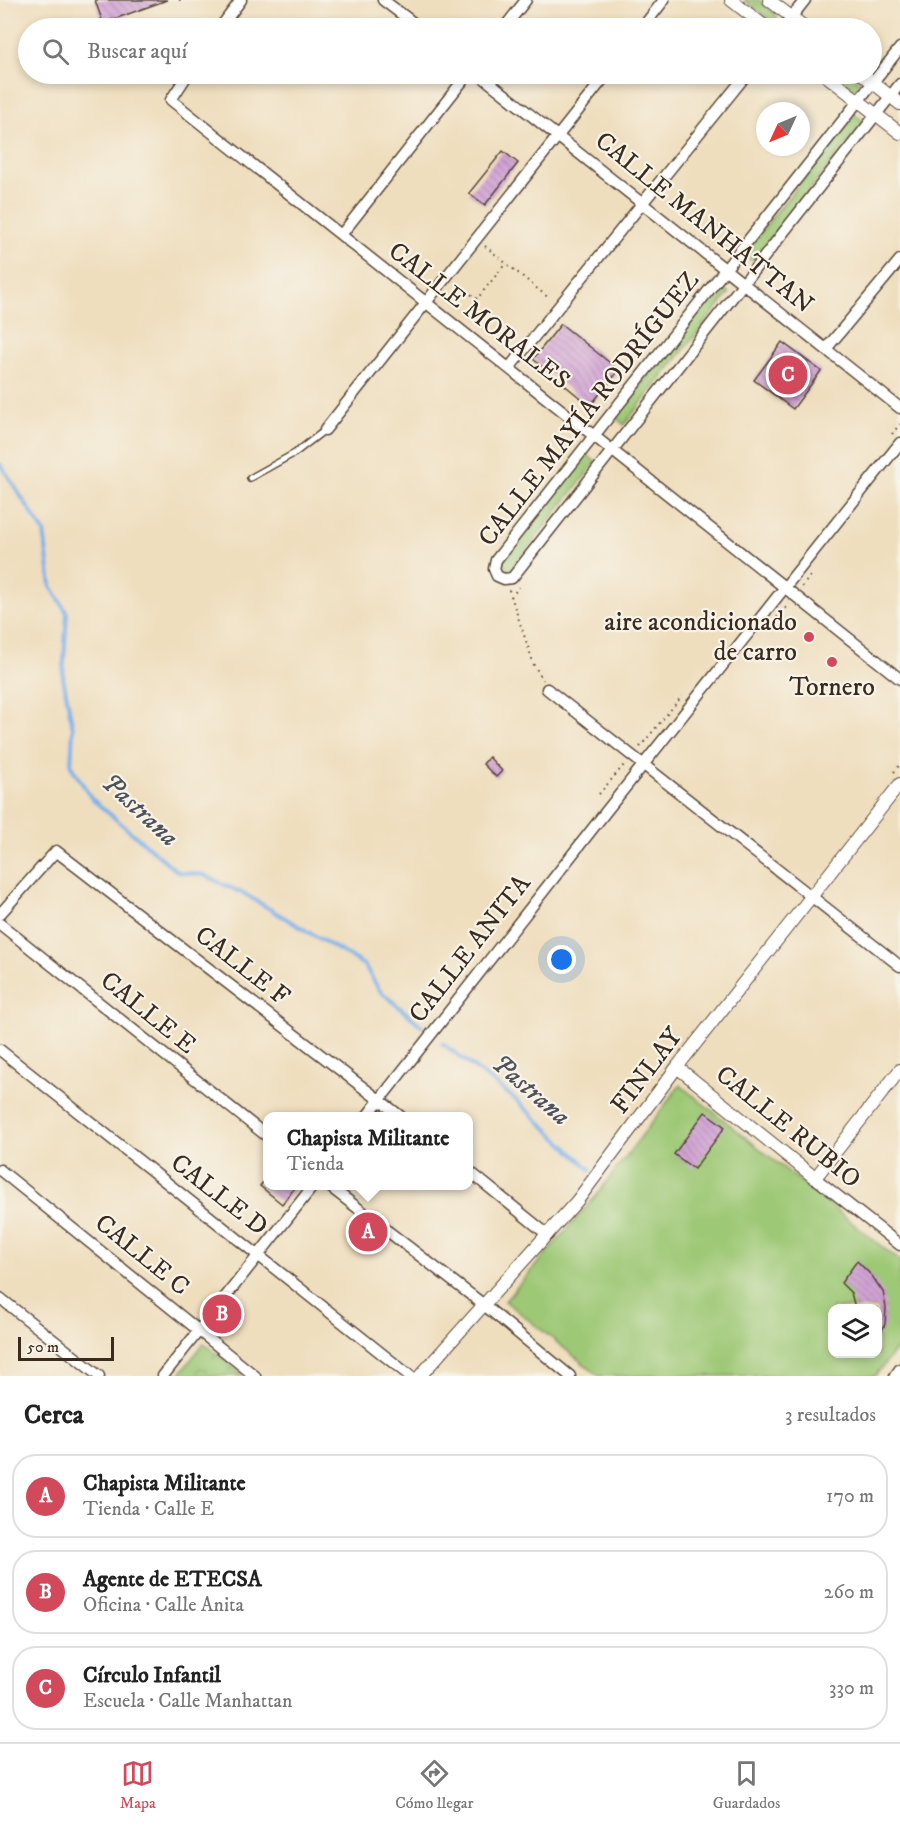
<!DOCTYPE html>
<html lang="es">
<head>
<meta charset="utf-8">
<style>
  :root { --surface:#fff; --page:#f6f6f6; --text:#222; --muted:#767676; --line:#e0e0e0; --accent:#d1495b }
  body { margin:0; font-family:"IM FELL DW Pica",serif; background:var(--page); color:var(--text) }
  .controls { position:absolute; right:18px; bottom:18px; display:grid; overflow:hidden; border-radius:12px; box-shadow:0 3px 9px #0003 }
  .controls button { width:54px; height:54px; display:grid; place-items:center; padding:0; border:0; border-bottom:2px solid var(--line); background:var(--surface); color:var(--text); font:30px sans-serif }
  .compass { position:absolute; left:756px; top:102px; width:54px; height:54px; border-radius:50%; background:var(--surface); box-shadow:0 3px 9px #0003; rotate:226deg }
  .scale { position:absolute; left:18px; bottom:15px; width:96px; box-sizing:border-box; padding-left:6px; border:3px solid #3b2a1e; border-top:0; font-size:16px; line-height:21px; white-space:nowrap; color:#3b2a1e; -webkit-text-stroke:4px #f7f3e8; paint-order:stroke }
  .you { position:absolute; left:562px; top:960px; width:21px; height:21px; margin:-15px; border:4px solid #fff; border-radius:50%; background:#1a73e8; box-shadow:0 0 0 9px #1a73e833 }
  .badge { display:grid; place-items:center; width:39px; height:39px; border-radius:50%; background:var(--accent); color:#fff; font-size:20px; font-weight:700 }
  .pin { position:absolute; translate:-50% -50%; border:3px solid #fff; box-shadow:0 2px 6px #0006 }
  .popup { position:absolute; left:263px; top:1112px; width:210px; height:78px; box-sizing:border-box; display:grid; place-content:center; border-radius:12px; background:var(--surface); filter:drop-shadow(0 2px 4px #0005); font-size:20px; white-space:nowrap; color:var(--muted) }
  .popup b { font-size:22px; color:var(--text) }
  .popup::after { content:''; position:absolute; left:50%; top:100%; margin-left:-12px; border:12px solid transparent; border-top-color:var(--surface) }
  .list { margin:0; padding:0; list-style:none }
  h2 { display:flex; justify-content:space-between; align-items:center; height:78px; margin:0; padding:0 24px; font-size:26px }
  h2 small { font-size:20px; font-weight:400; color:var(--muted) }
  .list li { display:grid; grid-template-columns:39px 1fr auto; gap:18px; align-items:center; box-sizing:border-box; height:84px; margin:0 12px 12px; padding:0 12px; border:2px solid var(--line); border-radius:24px }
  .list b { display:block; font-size:22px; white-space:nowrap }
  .list p { margin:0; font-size:20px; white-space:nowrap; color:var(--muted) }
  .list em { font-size:20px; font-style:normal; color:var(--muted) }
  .icon { flex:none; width:33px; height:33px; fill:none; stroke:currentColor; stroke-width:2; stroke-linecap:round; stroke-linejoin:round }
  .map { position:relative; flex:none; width:900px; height:1376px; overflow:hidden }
  .search { position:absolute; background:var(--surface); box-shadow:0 3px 9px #0003; left:18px; right:18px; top:18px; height:66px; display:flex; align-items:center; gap:15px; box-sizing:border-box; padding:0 21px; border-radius:33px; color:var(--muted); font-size:22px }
  .sheet { height:366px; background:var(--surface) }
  nav { display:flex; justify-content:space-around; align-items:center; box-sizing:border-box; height:84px; border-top:2px solid var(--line); background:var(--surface); font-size:16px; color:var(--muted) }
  nav a { display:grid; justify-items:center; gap:3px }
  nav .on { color:var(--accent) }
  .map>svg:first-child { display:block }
  .green { fill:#9dc875; stroke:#6c794a; stroke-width:1.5; fill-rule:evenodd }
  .park { fill:url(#park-crowns); stroke:#6c794a; stroke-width:1.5 }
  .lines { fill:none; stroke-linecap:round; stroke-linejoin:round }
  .stream { stroke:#7bb0e9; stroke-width:4 }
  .building { fill:url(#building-back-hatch) }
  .service-casing { stroke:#564536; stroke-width:8 }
  .minor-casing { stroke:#564536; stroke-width:13 }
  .tertiary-casing { stroke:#564536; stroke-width:14 }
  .path { stroke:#564536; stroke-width:2; stroke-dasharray:1.5 4.5; stroke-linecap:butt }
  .service { stroke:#fff; stroke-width:5 }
  .minor { stroke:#fff; stroke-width:10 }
  .tertiary { stroke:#fff; stroke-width:12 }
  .poi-dot { fill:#d1495b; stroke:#f7f3e8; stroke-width:2 }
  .labels { text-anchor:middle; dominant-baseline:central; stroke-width:4.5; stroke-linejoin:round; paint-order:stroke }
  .street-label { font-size:26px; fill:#3b2a1e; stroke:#f7f3e8 }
  .poi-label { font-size:26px; fill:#3b2a1e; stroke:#f7f3e8; text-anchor:end }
  .water-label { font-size:27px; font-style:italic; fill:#4e525b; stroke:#f7f3e8 }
</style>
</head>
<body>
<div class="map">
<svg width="900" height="1376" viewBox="0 0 900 1376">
  <defs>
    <pattern id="park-crowns" width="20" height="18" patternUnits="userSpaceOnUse" patternTransform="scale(1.5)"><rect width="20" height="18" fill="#9dc875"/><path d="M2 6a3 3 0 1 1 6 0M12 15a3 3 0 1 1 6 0" fill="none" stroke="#81a35f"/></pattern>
    <pattern id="building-back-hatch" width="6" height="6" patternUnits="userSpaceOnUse" patternTransform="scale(1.5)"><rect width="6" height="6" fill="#d2a3d5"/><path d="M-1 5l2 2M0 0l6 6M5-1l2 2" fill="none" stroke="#ac85ac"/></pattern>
  </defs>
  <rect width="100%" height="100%" fill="#f7f3e8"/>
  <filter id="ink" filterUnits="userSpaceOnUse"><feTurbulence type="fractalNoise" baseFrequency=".0167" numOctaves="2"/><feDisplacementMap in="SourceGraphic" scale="12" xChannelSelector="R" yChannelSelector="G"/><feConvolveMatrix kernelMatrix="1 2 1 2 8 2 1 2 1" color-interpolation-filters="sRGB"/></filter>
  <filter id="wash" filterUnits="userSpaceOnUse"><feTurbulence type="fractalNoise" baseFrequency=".008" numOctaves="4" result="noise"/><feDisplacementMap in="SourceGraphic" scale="24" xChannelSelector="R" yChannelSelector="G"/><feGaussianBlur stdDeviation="1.35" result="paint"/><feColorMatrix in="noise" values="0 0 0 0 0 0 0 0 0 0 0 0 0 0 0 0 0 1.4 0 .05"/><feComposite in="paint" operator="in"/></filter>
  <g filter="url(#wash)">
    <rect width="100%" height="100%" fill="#efdebe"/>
    <path class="green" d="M855 114 864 122 752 261 743 254Z
      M720 285 729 293 624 425 615 417Z
      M586 454 596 462 510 570 500 563Z
      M680 1085 900 1261V1344L875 1376H599L505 1301 596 1196ZM832 1308H878V1354H832Z"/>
    <path class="park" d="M744 0H759L778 17 773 22Z
      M835 74H850L859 81V87L853 88Z
      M204 1343 243 1376H178Z"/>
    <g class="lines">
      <path class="stream" d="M0 464 44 532 51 586 67 613 63 677 73 729 71 766 92 799 178 872 204 875 248 896 364 965 380 991 422 1026
        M442 1043 515 1099 591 1170"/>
    </g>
    <g id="blocks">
      <path class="building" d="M95 0H167L103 23Z
        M503 151 518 163 485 205 469 193Z
        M561 324 619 370 590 406 533 359Z
        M782 342 821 371 793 409 754 380Z
        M489 757 502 771 496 777 483 764Z
        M705 1112 725 1127 694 1169 674 1154Z
        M268 1176V1186H296L282 1204 260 1186Z
        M857 1261 872 1276 883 1292 886 1307 885 1324 878 1339V1308H855L851 1293 841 1283Z"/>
    </g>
  </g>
  <g filter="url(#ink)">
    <use href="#blocks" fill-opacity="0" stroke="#564536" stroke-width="1.5"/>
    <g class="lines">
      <defs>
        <path id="service" d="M250 478 295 453 325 430"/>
        <path id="minor" d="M383 0 420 28
          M220 28 241 0
          M504 28 526 0
          M642 28 664 0
          M783 28 805 0
          M900 48 496 560 494 569 497 576 504 579 512 578 900 84
          M188 74 171 100 900 679
          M479 74 900 408
          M341 235 468 74
          M826 349 900 260
          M509 368 747 74
          M325 430 607 74
          M547 689 900 966
          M0 914 56 851 400 1116
          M0 924 268 1137
          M0 1050 410 1376
          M367 1116 608 809 900 443
          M0 1170 255 1376
          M469 1171 548 1235
          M815 1178 900 1245
          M329 1186 484 1305 570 1376
          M0 1298 99 1376
          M163 1376 313 1186
          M895 1376 900 1369"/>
        <path id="tertiary" d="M731 0 767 28
          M769 0 806 28
          M824 74 900 133
          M862 74 900 104
          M677 1067 815 1178 900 1070
          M420 1376 577 1201 677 1067 900 784"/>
      </defs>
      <use href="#service" class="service-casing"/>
      <use href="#minor" class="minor-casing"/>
      <use href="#tertiary" class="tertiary-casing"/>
      <path class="path" d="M179 0H184
        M485 246 550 299
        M457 283 477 299 506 263
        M892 434 900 424
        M802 587 811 575
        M509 590 534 665 543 680
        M511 597 519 587
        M773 622 789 604
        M640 747 682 696
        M894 772 900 765
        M599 794 624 765"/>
      <use href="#service" class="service"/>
      <use href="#minor" class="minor"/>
      <use href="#tertiary" class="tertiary"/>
    </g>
  </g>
  <g class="poi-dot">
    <circle cx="809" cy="637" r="6"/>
    <circle cx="832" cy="662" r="6"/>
  </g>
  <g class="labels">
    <g class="street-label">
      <text transform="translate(704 223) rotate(39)">CALLE MANHATTAN</text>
      <text transform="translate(479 316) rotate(38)">CALLE MORALES</text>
      <text transform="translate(589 409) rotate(-52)">CALLE MAYÍA RODRÍGUEZ</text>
      <text transform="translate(470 949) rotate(-52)">CALLE ANITA</text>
      <text transform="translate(242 966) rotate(38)">CALLE F</text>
      <text transform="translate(148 1013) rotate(39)">CALLE E</text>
      <text transform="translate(647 1071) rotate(-53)">FINLAY</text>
      <text transform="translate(788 1127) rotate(39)">CALLE RUBIO</text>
      <text transform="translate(219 1195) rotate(38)">CALLE D</text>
      <text transform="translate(142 1255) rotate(39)">CALLE C</text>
    </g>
    <g class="poi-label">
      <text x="797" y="622">aire acondicionado<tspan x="797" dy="30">de carro</tspan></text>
      <text x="832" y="687" text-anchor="middle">Tornero</text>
    </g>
    <g class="water-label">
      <text transform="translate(140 810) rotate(43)">Pastrana</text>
      <text transform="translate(531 1090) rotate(41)">Pastrana</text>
    </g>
  </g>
</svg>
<div class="controls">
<button><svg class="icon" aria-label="layers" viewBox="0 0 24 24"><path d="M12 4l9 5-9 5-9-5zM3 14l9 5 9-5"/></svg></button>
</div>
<svg class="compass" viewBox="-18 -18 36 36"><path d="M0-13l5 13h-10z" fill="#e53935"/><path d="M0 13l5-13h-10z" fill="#767676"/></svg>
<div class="scale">50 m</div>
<div class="you"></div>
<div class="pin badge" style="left:368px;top:1232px">A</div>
<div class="popup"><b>Chapista Militante</b>Tienda</div>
<div class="pin badge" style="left:222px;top:1314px">B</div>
<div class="pin badge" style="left:788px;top:375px">C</div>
<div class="search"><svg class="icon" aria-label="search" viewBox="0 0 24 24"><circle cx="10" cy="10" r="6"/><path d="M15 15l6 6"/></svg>Buscar aquí</div>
</div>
<section class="sheet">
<h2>Cerca<small>3 resultados</small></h2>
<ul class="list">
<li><span class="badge">A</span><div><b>Chapista Militante</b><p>Tienda · Calle E</p></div><em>170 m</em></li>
<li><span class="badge">B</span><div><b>Agente de ETECSA</b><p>Oficina · Calle Anita</p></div><em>260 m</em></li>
<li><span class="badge">C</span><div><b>Círculo Infantil</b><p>Escuela · Calle Manhattan</p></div><em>330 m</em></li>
</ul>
</section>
<nav>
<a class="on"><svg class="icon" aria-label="map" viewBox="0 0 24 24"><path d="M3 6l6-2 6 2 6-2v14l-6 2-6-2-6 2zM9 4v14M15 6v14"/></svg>Mapa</a>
<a><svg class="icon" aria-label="directions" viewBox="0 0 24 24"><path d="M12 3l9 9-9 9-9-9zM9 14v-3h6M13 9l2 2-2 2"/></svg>Cómo llegar</a>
<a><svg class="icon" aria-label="saved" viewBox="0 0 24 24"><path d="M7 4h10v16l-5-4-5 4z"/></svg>Guardados</a>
</nav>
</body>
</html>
